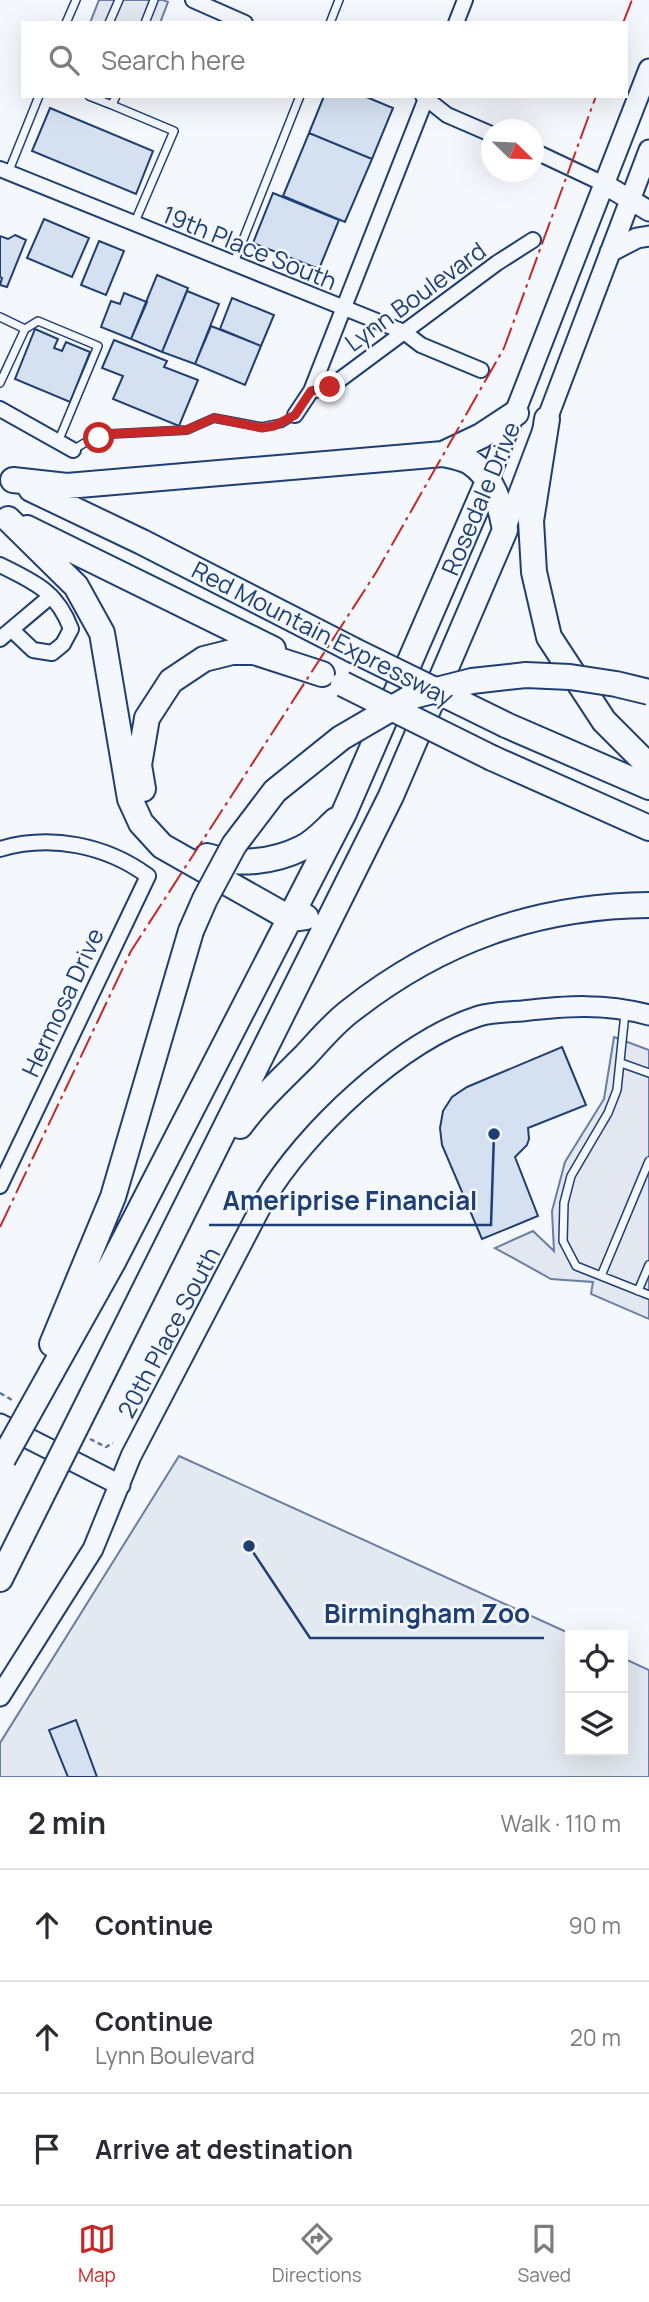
<!DOCTYPE html>
<html lang="en">
<head>
<meta charset="utf-8">
<style>
  :root { --surface:#fff; --page:#f7f7f7; --text:#2b2b33; --muted:#7c7c81; --line:#e1e1e2; --accent:#c62828 }
  body { margin:0; font-family:Manrope,sans-serif; background:var(--page); color:var(--text) }
  .controls { position:absolute; right:21px; bottom:21px; display:grid; overflow:hidden; border-radius:0px; box-shadow:0 7px 28px #0002 }
  .controls button { width:63px; height:63px; display:grid; place-items:center; padding:0; border:0; border-bottom:2px solid var(--line); background:var(--surface); color:var(--text); font:35px sans-serif }
  .compass { position:absolute; left:481px; top:119px; width:63px; height:63px; border-radius:50%; background:var(--surface); box-shadow:0 7px 28px #0002; rotate:113deg }
  .stop { position:absolute; width:21px; height:21px; margin:-16px; border:5px solid #c62828; border-radius:50%; background:#fff }
  .stop.end { background:#c62828; border-color:#fff; box-shadow:0 2px 7px #0008 }
  .list { margin:0; padding:0; list-style:none }
  h2 { display:flex; justify-content:space-between; align-items:center; height:91px; margin:0; padding:0 28px; font-size:30px }
  h2 small { font-size:23px; font-weight:400; color:var(--muted) }
  .list li { display:grid; grid-template-columns:46px 1fr auto; gap:21px; align-items:center; box-sizing:border-box; height:112px; padding:0 28px; border-top:2px solid var(--line) }
  .list b { display:block; font-size:26px; white-space:nowrap }
  .list p { margin:0; font-size:23px; white-space:nowrap; color:var(--muted) }
  .list em { font-size:23px; font-style:normal; color:var(--muted) }
  .icon { flex:none; width:38px; height:38px; fill:none; stroke:currentColor; stroke-width:2; stroke-linecap:round; stroke-linejoin:round }
  .map { position:relative; flex:none; width:649px; height:1777px; overflow:hidden }
  .search { position:absolute; background:var(--surface); box-shadow:0 7px 28px #0002; left:21px; right:21px; top:21px; height:77px; display:flex; align-items:center; gap:18px; box-sizing:border-box; padding:0 24px; border-radius:0px; color:var(--muted); font-size:26px }
  .sheet { height:427px; background:var(--surface) }
  nav { display:flex; justify-content:space-around; align-items:center; box-sizing:border-box; height:98px; border-top:2px solid var(--line); background:var(--surface); font-size:19px; color:var(--muted) }
  nav a { display:grid; justify-items:center; gap:4px }
  nav .on { color:var(--accent) }
  .map>svg:first-child { display:block }
  .green { fill:#e3e9f0; stroke:#687fa3; stroke-width:2 }
  .parking { fill:#e3e8f0; stroke:#687fa3; stroke-width:2 }
  .building { fill:#d5e0f0; stroke:#1d3f73; stroke-width:2 }
  .lines { fill:none; stroke-linecap:round; stroke-linejoin:round }
  .lane-casing { stroke:#1d3f73; stroke-width:10 }
  .street-casing { stroke:#1d3f73; stroke-width:18 }
  .secondary-casing { stroke:#1d3f73; stroke-width:23 }
  .highway-casing { stroke:#1d3f73; stroke-width:28 }
  .path { stroke:#5e769c; stroke-width:2.5; stroke-dasharray:5 3.5; stroke-linecap:butt }
  .lane { stroke:#f4f7fb; stroke-width:7 }
  .street { stroke:#f4f7fb; stroke-width:14 }
  .secondary { stroke:#f4f7fb; stroke-width:19 }
  .highway { stroke:#f4f7fb; stroke-width:24 }
  .highway-bridge-casing { stroke:#1d3f73; stroke-width:28; stroke-linecap:butt }
  .highway-bridge { stroke:#f4f7fb; stroke-width:24 }
  .power { stroke:#c62828; stroke-width:2; stroke-dasharray:24 5 3.5 5; stroke-linecap:butt }
  .route { stroke:#c62828; stroke-width:9 }
  .labels { text-anchor:middle; dominant-baseline:central; stroke-width:5; stroke-linejoin:round; paint-order:stroke }
  .street-label { font-size:24px; fill:#1d3f73; stroke:#f4f7fb }
  .leader { fill:none; stroke:#1d3f73; stroke-width:2.5 }
  .callout-dot { fill:#1d3f73; stroke:#f4f7fb; stroke-width:2.5 }
  .callout-label { font-size:26px; text-anchor:middle; font-weight:bold; fill:#1d3f73; stroke:#f4f7fb; stroke-width:5; stroke-linejoin:round; paint-order:stroke }
</style>
</head>
<body>
<div class="map">
<svg width="649" height="1777" viewBox="0 0 649 1777">
  <rect width="100%" height="100%" fill="#f4f7fb"/>
  <path class="green" d="M179 1456 573 1635H570V1751H623V1658L649 1670V1777H0V1743Z"/>
  <path class="parking" d="M99 0H163L168 2 160 23H90Z
    M614 1037 649 1050V1319L591 1294 593 1282 551 1279 495 1248 533 1231 554 1251 552 1211 565 1162 604 1099Z"/>
  <path class="building" d="M324 96H364L393 108 372 159 309 133Z
    M50 108 153 151 136 194 32 151Z
    M309 133 372 159 345 222 283 196Z
    M273 193 339 220 319 269 253 243Z
    M44 219 89 238 72 277 27 258Z
    M15 235 26 240 7 287 0 285 2 278 0 277V236L8 239Z
    M99 241 124 251 106 295 81 285Z
    M157 275 188 288 162 352 131 339Z
    M187 291 219 304 195 364 162 352Z
    M124 293 147 302 131 339 101 327 111 301 120 304Z
    M232 298 274 315 261 346 220 329Z
    M211 326 261 346 245 385 195 364Z
    M35 329 58 339 54 348 62 351 66 342 90 352 70 402 15 379Z
    M114 340 167 361 164 367 198 380 179 426 113 399 123 376 102 368Z
    M562 1047 586 1105 528 1128 529 1139 527 1145 515 1157 538 1216 482 1239 442 1145 440 1128 443 1111 452 1097 467 1087Z
    M76 1720 97 1777H68L49 1730Z"/>
  <g class="lines">
    <defs>
      <path id="lane" d="M66 23 76 0
        M109 23 119 0
        M145 23 154 0
        M330 23 339 0
        M89 96 112 105 116 96
        M112 105 174 131 134 224
        M8 173 39 96
        M233 265 300 96
        M0 317 25 329 0 383
        M25 329 38 321 98 346 58 442
        M73 450 86 442 110 434 187 430 214 418 262 427 282 423 295 415
        M625 1013 617 1090 608 1113 571 1176 564 1203 563 1241 576 1266 649 1295
        M621 1063 649 1073
        M601 1276 649 1161
        M638 1291 649 1265"/>
      <path id="street" d="M193 0 245 23
        M456 23 465 0
        M423 96 447 115 491 134
        M534 151 604 184
        M0 169 404 332 421 345 481 370
        M311 391 427 96
        M0 409 73 450
        M295 415 311 391 330 387 497 263 533 240
        M0 565C34 582 57 591 71 629L63 644 52 653 33 650 12 630
        M0 639 51 596
        M0 849C50 834 106 845 148 876L0 1186"/>
      <path id="secondary" d="M604 184 649 211
        M610 252 637 238 649 236
        M489 479 649 69
        M505 530 649 150
        M0 1424 120 1485
        M0 1696 93 1549 131 1456 264 1201C305 1131 401 1041 479 1016 492 1012 508 1012 522 1011 567 1006 604 1003 649 1015"/>
      <path id="highway" d="M547 419 531 521 534 572 549 637 604 721 649 766
        M443 454 481 436 516 413
        M13 480 67 486 443 454C452 456 463 458 470 462 494 478 500 504 505 530L391 796 92 1395
        M31 489 142 542 353 650
        M8 519 76 586 102 633 130 799 141 823 162 846 291 919 306 917
        M27 528 273 649
        M506 725 649 787
        M492 758 649 828
        M143 789 139 765 147 718 171 681 204 659 232 652H254L322 674
        M207 856C238 866 274 862 302 848 315 842 326 829 336 820
        M240 1126C259 1100 282 1079 305 1056 319 1041 333 1024 350 1011 439 941 535 906 649 905
        M52 1344 113 1197 191 931
        M51 1373 113 1262 344 813 489 479
        M0 1579 38 1503"/>
    </defs>
    <use href="#lane" class="lane-casing"/>
    <use href="#street" class="street-casing"/>
    <use href="#secondary" class="secondary-casing"/>
    <use href="#highway" class="highway-casing"/>
    <path class="path" d="M0 1393 12 1400
      M90 1439 106 1447 113 1443"/>
    <use href="#lane" class="lane"/>
    <use href="#street" class="street"/>
    <use href="#secondary" class="secondary"/>
    <use href="#highway" class="highway"/>
    <defs>
      <path id="highway-bridge" d="M353 650 506 725
        M343 684 492 758
        M191 931 205 899 234 845 275 791 341 738 413 696 472 681 526 675 570 677 616 684 649 692
        M3 1459 51 1373
        M38 1503 92 1395"/>
    </defs>
    <use href="#highway-bridge" class="highway-bridge-casing"/>
    <use href="#highway-bridge" class="highway-bridge"/>
    <path class="power" d="M623 23 632 0
      M0 1227 131 951 377 571 504 348 596 96"/>
  </g>
  <g class="lines">
    <path class="route" d="M99 438 110 434 187 430 214 418 262 428 274 426 295 415 311 391 330 387"/>
  </g>
  <g class="labels">
    <g class="street-label">
      <text transform="translate(250 247) rotate(22)">19th Place South</text>
      <text transform="translate(415 296) rotate(-36)">Lynn Boulevard</text>
      <text transform="translate(480 498) rotate(-67)">Rosedale Drive</text>
      <text transform="translate(323 633) rotate(27)">Red Mountain Expressway</text>
      <text transform="translate(62 1002) rotate(-65)">Hermosa Drive</text>
      <text transform="translate(168 1332) rotate(-62)">20th Place South</text>
    </g>
  </g>
  <path class="leader" d="M494 1134L491 1225H209M249 1546L310 1638H544"/>
  <g class="callout-dot">
    <circle cx="494" cy="1134" r="7"/>
    <circle cx="249" cy="1546" r="7"/>
  </g>
  <g class="callout-label">
    <text x="350" y="1210">Ameriprise Financial</text>
    <text x="427" y="1623">Birmingham Zoo</text>
  </g>
</svg>
<div class="controls">
<button><svg class="icon" aria-label="locate" viewBox="0 0 24 24"><circle cx="12" cy="12" r="6"/><path d="M12 2v4M12 18v4M2 12h4M18 12h4"/></svg></button>
<button><svg class="icon" aria-label="layers" viewBox="0 0 24 24"><path d="M12 4l9 5-9 5-9-5zM3 14l9 5 9-5"/></svg></button>
</div>
<svg class="compass" viewBox="-18 -18 36 36"><path d="M0-13l5 13h-10z" fill="#e53935"/><path d="M0 13l5-13h-10z" fill="#7c7c81"/></svg>
<div class="stop" style="left:99px;top:438px"></div>
<div class="stop end" style="left:330px;top:387px"></div>
<div class="search"><svg class="icon" aria-label="search" viewBox="0 0 24 24"><circle cx="10" cy="10" r="6"/><path d="M15 15l6 6"/></svg>Search here</div>
</div>
<section class="sheet">
<h2>2 min<small>Walk · 110 m</small></h2>
<ul class="list">
<li><svg class="icon" aria-label="ahead" viewBox="0 0 24 24"><path d="M12 20V5M6 11l6-6 6 6"/></svg><div><b>Continue</b></div><em>90 m</em></li>
<li><svg class="icon" aria-label="ahead" viewBox="0 0 24 24"><path d="M12 20V5M6 11l6-6 6 6"/></svg><div><b>Continue</b><p>Lynn Boulevard</p></div><em>20 m</em></li>
<li><svg class="icon" aria-label="arrive" viewBox="0 0 24 24"><path d="M6 21V4h12l-3 4 3 4H6"/></svg><div><b>Arrive at destination</b></div></li>
</ul>
</section>
<nav>
<a class="on"><svg class="icon" aria-label="map" viewBox="0 0 24 24"><path d="M3 6l6-2 6 2 6-2v14l-6 2-6-2-6 2zM9 4v14M15 6v14"/></svg>Map</a>
<a><svg class="icon" aria-label="directions" viewBox="0 0 24 24"><path d="M12 3l9 9-9 9-9-9zM9 14v-3h6M13 9l2 2-2 2"/></svg>Directions</a>
<a><svg class="icon" aria-label="saved" viewBox="0 0 24 24"><path d="M7 4h10v16l-5-4-5 4z"/></svg>Saved</a>
</nav>
</body>
</html>
